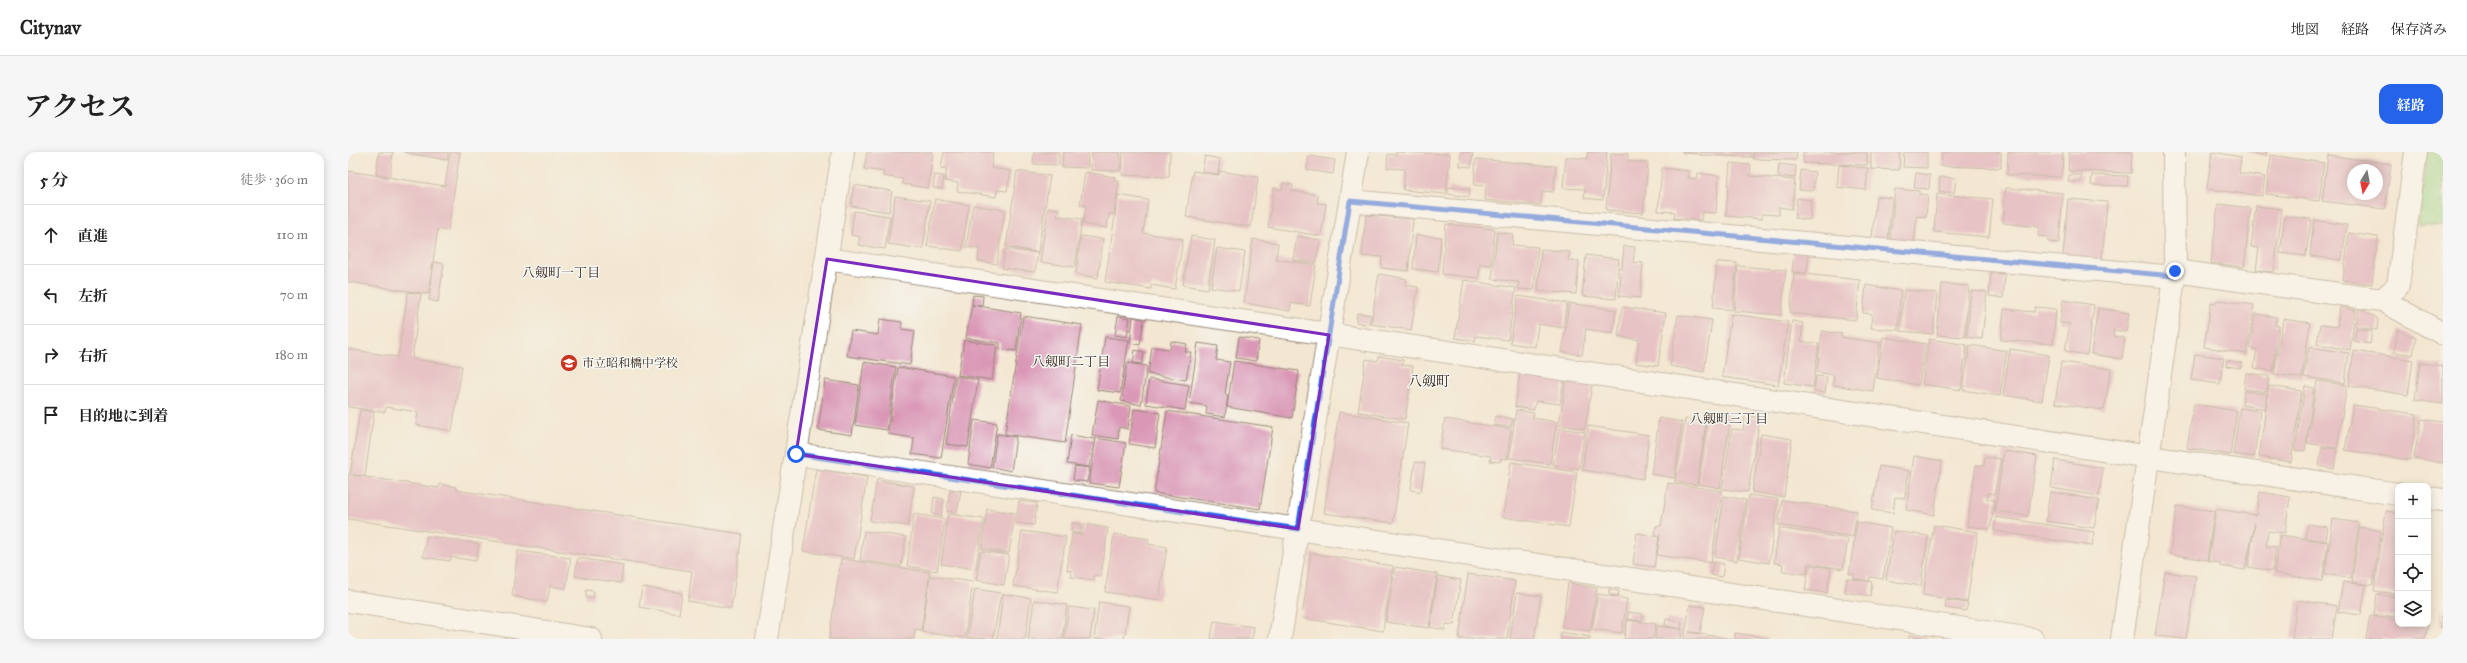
<!DOCTYPE html>
<html lang="ja">
<head>
<meta charset="utf-8">
<style>
  :root { --surface:#fff; --page:#f6f6f6; --text:#222; --muted:#767676; --line:#e0e0e0; --accent:#2563eb }
  body { margin:0; font-family:"IM FELL Great Primer","Noto Serif JP",serif; background:var(--page); color:var(--text) }
  .controls { position:absolute; right:12px; bottom:12px; display:grid; overflow:hidden; border-radius:8px; box-shadow:0 2px 10px #0003 }
  .controls button { width:36px; height:36px; display:grid; place-items:center; padding:0; border:0; border-bottom:1px solid var(--line); background:var(--surface); color:var(--text); font:20px sans-serif }
  .compass { position:absolute; left:1999px; top:12px; width:36px; height:36px; border-radius:50%; background:var(--surface); box-shadow:0 2px 10px #0003; rotate:190deg }
  .stop { position:absolute; width:12px; height:12px; margin:-9px; border:3px solid #2563eb; border-radius:50%; background:#fff }
  .stop.end { background:#2563eb; border-color:#fff; box-shadow:0 1px 4px #0008 }
  .list { margin:0; padding:0; list-style:none }
  h2 { display:flex; justify-content:space-between; align-items:center; height:52px; margin:0; padding:0 16px; font-size:17px }
  h2 small { font-size:13px; font-weight:400; color:var(--muted) }
  .list li { display:grid; grid-template-columns:26px 1fr auto; gap:12px; align-items:center; box-sizing:border-box; height:60px; padding:0 16px; border-top:1px solid var(--line) }
  .list b { display:block; font-size:15px; white-space:nowrap }
  .list em { font-size:13px; font-style:normal; color:var(--muted) }
  .icon { flex:none; width:22px; height:22px; fill:none; stroke:currentColor; stroke-width:2; stroke-linecap:round; stroke-linejoin:round }
  .map { position:relative; flex:none; width:2095px; height:487px; overflow:hidden; border-radius:12px }
  header { display:flex; align-items:center; gap:24px; box-sizing:border-box; height:56px; padding:0 20px; background:var(--surface); border-bottom:1px solid var(--line) }
  header strong { font-size:19px }
  nav { display:flex; gap:22px; margin-inline-start:auto; font-size:14px }
  .intro { display:flex; align-items:center; justify-content:space-between; box-sizing:border-box; height:96px; padding:0 24px }
  h1 { margin:0; font-size:28px }
  .button { padding:10px 18px; border-radius:12px; background:var(--accent); color:#fff; font-size:14px; font-weight:700 }
  main { display:flex; gap:24px; padding:0 24px }
  aside { flex:1; background:var(--surface); border-radius:12px; box-shadow:0 2px 10px #0003 }
  .map>svg:first-child { display:block }
  .grass { fill:url(#grass-dots); stroke:#6d8256 }
  .building { fill:#da98b6; fill-rule:evenodd }
  .lines { fill:none; stroke-linecap:round; stroke-linejoin:round }
  .street-casing { stroke:#978878; stroke-width:24 }
  .secondary-casing { stroke:#978878; stroke-width:24 }
  .street { stroke:#fff; stroke-width:22 }
  .secondary { stroke:#fff; stroke-width:22 }
  .route { stroke:#2563eb; stroke-width:5 }
  .marked { fill:none; stroke:#7b2cbf; stroke-width:3; stroke-linejoin:round }
  .labels { text-anchor:middle; dominant-baseline:central; stroke-width:3; stroke-linejoin:round; paint-order:stroke }
  .poi-label { font-size:12px; fill:#3b2a1e; stroke:#f6f6f2; text-anchor:start }
  .neighbourhood-label { font-size:13px; fill:#3b2a1e; stroke:#f6f6f2 }
  .quarter-label { font-size:14px; fill:#3b2a1e; stroke:#f6f6f2 }
</style>
</head>
<body>
<header>
<strong>Citynav</strong>
<nav><a>地図</a><a>経路</a><a>保存済み</a></nav>
</header>
<div class="intro"><h1>アクセス</h1><a class="button">経路</a></div>
<main>
<aside>
<h2>5 分<small>徒歩 · 360 m</small></h2>
<ul class="list">
<li><svg class="icon" aria-label="ahead" viewBox="0 0 24 24"><path d="M12 20V5M6 11l6-6 6 6"/></svg><div><b>直進</b></div><em>110 m</em></li>
<li><svg class="icon" aria-label="left" viewBox="0 0 24 24"><path d="M17 20v-9H6M10 6l-5 5 5 5"/></svg><div><b>左折</b></div><em>70 m</em></li>
<li><svg class="icon" aria-label="right" viewBox="0 0 24 24"><path d="M7 20v-9h11M14 6l5 5-5 5"/></svg><div><b>右折</b></div><em>180 m</em></li>
<li><svg class="icon" aria-label="arrive" viewBox="0 0 24 24"><path d="M6 21V4h12l-3 4 3 4H6"/></svg><div><b>目的地に到着</b></div></li>
</ul>
</aside>
<div class="map">
<svg width="2095" height="487" viewBox="0 0 2095 487">
  <defs>
    <pattern id="grass-dots" width="8" height="8" patternUnits="userSpaceOnUse"><rect width="8" height="8" fill="#9fdb8f"/><path d="M2 2h.1M6 6h.1" fill="none" stroke="#8abc7b" stroke-width="1.8" stroke-linecap="round"/></pattern>
  </defs>
  <rect width="100%" height="100%" fill="#f6f6f2"/>
  <filter id="ink" filterUnits="userSpaceOnUse"><feTurbulence type="fractalNoise" baseFrequency=".025" numOctaves="2"/><feDisplacementMap in="SourceGraphic" scale="8" xChannelSelector="R" yChannelSelector="G"/><feConvolveMatrix kernelMatrix="1 2 1 2 8 2 1 2 1" color-interpolation-filters="sRGB"/></filter>
  <filter id="wash" filterUnits="userSpaceOnUse"><feTurbulence type="fractalNoise" baseFrequency=".012" numOctaves="4" result="noise"/><feDisplacementMap in="SourceGraphic" scale="16" xChannelSelector="R" yChannelSelector="G"/><feGaussianBlur stdDeviation="0.9" result="paint"/><feColorMatrix in="noise" values="0 0 0 0 0 0 0 0 0 0 0 0 0 0 0 0 0 1.4 0 .05"/><feComposite in="paint" operator="in"/></filter>
  <g filter="url(#wash)">
    <rect width="100%" height="100%" fill="#f3e7d2"/>
    <path class="grass" d="M2079 0H2095V74H2070Z"/>
    <g id="blocks">
      <path class="building" d="M31 0H45L42 24 28 22Z
        M55 0H100L99 8Z
        M102 0H112L100 79 90 77 80 142 0 130V19L97 34Z
        M519 0H585L580 36 554 32 555 27 535 24 536 20 516 17Z
        M596 0H645L643 16 663 19 659 39 649 38 648 45 609 39 610 31 597 29 599 17 593 16Z
        M686 0H711V13L685 12Z
        M715 0H740V16L714 15Z
        M744 0H772V19L743 18Z
        M775 0H822L821 25 774 23Z
        M1048 0 1102 2 1098 42 1055 38 1057 17 1039 16 1040 2 1048 3Z
        M1113 0H1125L1123 15 1112 14Z
        M1240 0H1259L1255 48 1236 46 1237 37 1215 36 1218 5 1239 7Z
        M1334 0H1348V2L1334 1Z
        M1351 0H1404V5L1351 3Z
        M1406 0H1449L1448 8 1405 7Z
        M1455 0H1519V13L1455 11Z
        M1523 0H1552L1551 18 1523 17Z
        M1556 0H1579V16L1555 15Z
        M1594 0H1653V16L1593 14Z
        M1660 0H1715L1714 25 1659 23Z
        M1721 0H1784L1783 21 1720 19Z
        M1864 0 1893 5 1891 21 1917 25 1914 44 1859 37Z
        M1898 0H1919L1918 4Z
        M1263 1 1280 2V9L1300 11 1295 61 1258 58Z
        M1923 3 1976 11 1971 49 1918 42Z
        M1980 3 2043 12 2037 57 1974 49ZM2005 18H2029V42H2005Z
        M857 4 872 7 870 22 854 20Z
        M961 4 987 8 985 22 959 18Z
        M1128 7 1208 14 1205 40 1194 39 1192 53 1137 48 1138 34 1126 33Z
        M1382 11 1403 13 1402 24 1447 28 1444 57 1431 55V63L1414 62V67L1378 64Z
        M1431 12 1448 14 1447 26 1430 24Z
        M1491 13 1520 16 1518 38 1489 35Z
        M1314 16 1341 19 1340 26 1349 27 1350 21 1371 24 1368 61 1354 60 1353 68 1326 66 1327 60 1310 59Z
        M1453 18 1467 20 1465 39 1451 38Z
        M669 19 702 24 690 100 658 95Z
        M845 19 871 23V19L910 25 903 75 838 65Z
        M737 20 767 25 766 29H771L766 62H761L759 76 735 72 738 53H732Z
        M1568 21 1582 23 1581 37 1566 36Z
        M587 23 596 24 594 37 585 36Z
        M1721 23H1734L1733 30H1720Z
        M1744 23 1780 24 1779 34 1743 33Z
        M1592 25 1608 26 1606 41 1591 39Z
        M935 31 945 33 944 39 970 43 969 51 978 52 973 84 920 75 926 36 934 38Z
        M506 33 544 39 541 60 503 54Z
        M1101 35 1122 37 1121 45 1100 42Z
        M1658 36 1715 41 1711 91 1700 90V85L1690 84 1691 75 1655 71Z
        M1547 37 1571 39V42L1580 43 1578 65 1569 64 1566 90 1542 88Z
        M1589 42 1645 47 1641 85 1586 80Z
        M770 43 800 48 795 81 835 87 827 137 803 133V137L757 130Z
        M547 44 582 49 575 97 540 92Z
        M1528 44 1544 46 1540 88 1524 87Z
        M1449 46 1463 48 1462 68 1447 66Z
        M587 47 621 53 614 99 579 94Z
        M1720 47 1759 50 1754 108 1715 104Z
        M1870 52 1903 56 1896 115 1863 111Z
        M625 53 657 58 649 112 630 109 631 97 618 95Z
        M1908 54 1934 57 1926 120 1908 118 1911 96 1903 95Z
        M700 56 711 57 709 64 734 67 727 115 692 110Z
        M506 59 542 64 537 97 510 93 512 85 503 83Z
        M1018 63 1065 67 1060 119 1033 116 1034 105 1014 104Z
        M1937 64 1963 67 1958 104 1932 101Z
        M1966 68 1999 73 1994 108 1962 104Z
        M1098 72 1147 77 1143 113 1132 112 1131 126 1094 122Z
        M1149 80 1165 82 1164 93 1190 95 1186 138 1170 137 1171 130 1144 127Z
        M2001 81 2030 85 2024 132 1995 128Z
        M1068 83 1093 85 1090 120 1065 117Z
        M733 84 755 87 750 126 728 122Z
        M843 84 867 88 860 137 835 133Z
        M949 84 972 88 968 111 945 108Z
        M905 87 930 91 928 107 968 113 962 154 943 151 942 159 896 151Z
        M1276 94 1287 95 1285 110 1295 111 1292 146 1271 144Z
        M869 96 897 100 891 139 863 135Z
        M657 97 690 101 687 120 654 116Z
        M1193 97 1222 100 1220 108 1231 109 1228 142 1190 139Z
        M1446 100 1461 101 1459 121 1444 120Z
        M1238 103 1271 107 1268 147 1234 144Z
        M86 110 96 112 90 150 81 148Z
        M1369 110 1389 111 1384 158 1365 156Z
        M1390 114 1438 118 1433 163 1386 159Z
        M1446 121 1512 128 1508 168 1442 161Z
        M1643 121 1657 122 1655 146 1641 144Z
        M1031 122 1059 127 1057 133 1070 135 1063 178 1023 172Z
        M1116 128 1168 136 1160 188 1128 184 1127 189 1107 186Z
        M1594 132 1621 134 1617 185 1589 183Z
        M1518 133 1553 139 1550 178 1523 176 1524 162 1515 161Z
        M1556 138 1589 141 1585 182 1552 179Z
        M1623 139 1639 140 1634 187 1619 185Z
        M60 140 73 142 64 207 114 214 104 279 68 273 70 260 38 255 37 260 0 255V197L50 205Z
        M625 143 635 144 634 154 624 153Z
        M1170 144 1219 151 1215 176 1190 172 1187 195 1162 191Z
        M1715 148 1746 153 1739 203 1717 199 1722 172 1712 171Z
        M1869 148 1906 153 1899 202 1856 195 1863 151 1868 152Z
        M1221 151 1268 158 1265 181 1238 177 1234 203 1214 200Z
        M624 153 673 161 668 199 652 197V191L618 186Z
        M1274 155 1318 161 1310 214 1288 211 1291 188 1270 184Z
        M1687 155 1708 157 1705 192 1653 188 1656 157 1686 160Z
        M1992 155 2008 158 2002 198 1969 192 1972 173 1989 175Z
        M2011 155 2030 167 2029 178 2008 175Z
        M1750 156 1781 161 1778 180 1766 178 1765 184 1777 186 1774 207 1743 202Z
        M1009 161 1023 163 1021 173 1008 170Z
        M1383 162 1440 170 1430 233 1374 225Z
        M1907 162 1929 165 1927 173 1931 174 1925 219 1906 216 1909 197 1902 196Z
        M1330 163 1364 168 1356 220 1322 214Z
        M675 164 734 173 717 291 657 282Z
        M770 164 782 166 779 185 767 183Z
        M785 165 796 167 792 193 782 191Z
        M532 167 554 170V177L567 179 562 213 499 204 503 179 530 183Z
        M1935 167 1962 171 1954 226 1926 222Z
        M1444 169 1455 171 1453 189 1471 192 1465 235 1436 231Z
        M2008 177 2024 179 2022 192 2006 189Z
        M2050 178 2068 186 2065 203 2046 200Z
        M1474 179 1494 182 1493 185 1532 191 1525 239 1485 233 1486 223 1469 220Z
        M757 185 781 188 772 241 749 238Z
        M891 185 911 188 908 209 888 206Z
        M1535 185 1578 192 1571 233 1529 226Z
        M1581 187 1619 193 1613 238 1574 232Z
        M616 188 649 193 644 228 610 223Z
        M823 189 839 192 837 200H843L838 228 800 222 804 195 822 197Z
        M850 191 870 194 868 208 882 210 877 242 880 243 877 265 858 262 859 254 841 251Z
        M1622 193 1659 199 1652 244 1615 238Z
        M1961 195 2001 201 1997 231 1956 225Z
        M1662 197 1701 203 1694 249 1655 243Z
        M787 198 796 200 794 212 785 211Z
        M2006 199 2065 208 2060 243 2001 234Z
        M1847 202 1876 206 1872 232 1843 228Z
        M1031 204 1055 208 1054 213 1065 214 1057 267 1010 260 1018 207 1030 209Z
        M1879 208 1894 211 1893 216 1878 214Z
        M886 209 951 219 944 266 879 255Z
        M516 210 548 215 539 278 507 273Z
        M1713 210 1763 217 1756 258 1707 251Z
        M779 211 799 214 793 253 773 249Z
        M2072 211 2095 214V252L2067 248Z
        M550 215 606 224 593 306 564 302 566 286 540 282Z
        M1898 221 1921 224 1919 240 1896 237Z
        M1172 222 1216 228 1212 252 1188 249 1186 258 1167 255Z
        M608 224 630 228 620 295 598 292Z
        M1468 224 1479 225 1477 241 1466 239Z
        M801 227 841 233 837 258 798 252Z
        M477 228 511 233 504 283 470 278Z
        M1218 228 1244 232 1237 277 1211 273Z
        M1969 229 1999 233 1989 296 1959 291Z
        M1921 234 1954 239 1943 310 1911 305Z
        M1957 234 1966 236 1957 299 1947 298Z
        M1896 239 1919 242 1917 257 1894 253Z
        M750 248 783 254 780 277 771 275 770 287 744 283Z
        M1846 252 1889 259 1882 303 1839 296Z
        M2005 253 2069 262 2062 308 1997 298Z
        M1892 256 1913 259 1906 305 1885 302Z
        M786 257 812 261 807 296 781 292Z
        M12 258 26 260 17 324 5 323 91 336 92 332 108 335V338L394 382 383 456 340 449 344 419 0 367V322L2 323Z
        M1168 258 1186 261 1185 266 1209 270 1202 312 1161 306Z
        M819 259 925 275 912 357 806 341Z
        M991 260 1060 271 1045 371 976 361Z
        M1361 260 1383 264 1372 336 1350 332Z
        M1397 263 1412 266 1400 340 1374 337 1384 277 1395 278Z
        M1147 264 1165 267 1163 275 1146 273Z
        M1311 266 1334 270 1326 326 1303 322Z
        M1097 267 1163 277 1159 307 1153 306 1152 310 1142 309 1143 304 1092 297Z
        M1337 267 1358 270 1349 333 1327 330Z
        M2073 267 2095 270V311L2066 306Z
        M626 268 649 271 642 316 620 312Z
        M1240 274 1301 283 1295 327 1234 318Z
        M1211 276 1237 280 1231 317 1205 313Z
        M649 282 668 285 663 319 644 315Z
        M1413 282 1444 287 1436 345 1404 340Z
        M723 283 746 287 741 315 719 312Z
        M748 286 778 291 771 335 741 331Z
        M1974 295 1989 297 1986 317 1971 314Z
        M1656 299 1689 304 1680 364 1647 359Z
        M1566 304 1594 309 1586 363 1558 358Z
        M1637 305 1653 307 1647 342 1640 341 1639 347 1647 348 1642 377 1619 374 1628 313 1636 314Z
        M1707 308 1755 316 1751 344 1703 336Z
        M1067 310 1077 311 1073 340 1063 338Z
        M1163 310 1229 320 1221 375 1155 365Z
        M727 314 742 316 739 330 725 328Z
        M1531 314 1561 319 1557 346 1547 345 1545 361 1524 358Z
        M468 317 519 325 506 407 455 399Z
        M529 328 566 334 560 374 522 369Z
        M1320 331 1374 339 1363 411 1309 403 1312 383 1307 382 1308 374H1313Z
        M602 338 613 339 609 361 599 359Z
        M1702 340 1751 348 1746 376 1698 369Z
        M1912 340 1942 345 1937 381 1920 379 1918 394 1928 395 1924 419 1900 415 1907 371 1897 418 1872 414V411L1860 409 1868 357 1908 363Z
        M1401 343 1430 347 1421 411 1391 406Z
        M1376 344 1398 348 1389 409 1367 405Z
        M586 345 596 347 593 364 584 362Z
        M1434 348 1509 359 1505 385 1430 373Z
        M671 349 689 351 686 373 668 371Z
        M1829 354 1866 359 1859 408 1822 402Z
        M639 357 667 361 661 401 634 397Z
        M2038 359 2050 361V442L2026 439Z
        M566 362 597 367 589 419 559 414Z
        M600 362 636 367 628 417 593 412Z
        M1648 365 1746 380 1744 394 1646 379Z
        M1985 367 2011 371 2003 426 1977 422Z
        M1509 370 1543 376 1535 427 1522 425 1521 429 1506 427V422H1501Z
        M724 371 733 372 732 382 723 380Z
        M736 372 760 376 753 424 746 423V428L723 425 724 419 719 418 724 382 734 383Z
        M1960 372 1980 375 1978 389 1957 386Z
        M1586 373 1630 380 1619 450 1575 443Z
        M2012 375 2033 379 2025 433 2004 430Z
        M1431 376 1500 387 1495 417 1460 411 1458 422 1434 419 1435 412 1426 411Z
        M516 379 558 385 553 414 512 408Z
        M674 379 718 385 709 440 665 434Z
        M1546 379 1580 384 1573 434 1538 428Z
        M1289 381 1311 385 1306 415 1285 412Z
        M766 382 801 387 800 392 819 395 811 448 757 440Z
        M1932 383 1980 390 1974 429 1926 421Z
        M79 384 131 392 128 409 103 405 102 409 75 405Z
        M170 399 223 406 218 436 202 434 199 450 164 444Z
        M633 399 661 403 656 433 628 428Z
        M963 401 1045 414 1035 479 954 466Z
        M230 406 275 413 273 431 227 424Z
        M493 407 582 420 573 478 567 477 566 487H481Z
        M1365 410 1376 412 1374 425 1363 423Z
        M1461 413 1483 416 1479 441 1457 438Z
        M1047 415 1089 422 1081 476 1038 470Z
        M1817 420 1848 424 1838 487 1807 484Z
        M1120 422 1167 429 1159 487H1111Z
        M582 424 625 430 617 486 574 480Z
        M1090 424 1113 428 1106 473 1098 472 1097 478 1082 475Z
        M1499 426 1524 430 1522 444 1497 440Z
        M1995 430 2018 433 2013 463 1990 460Z
        M1220 431 1249 436 1242 479 1214 475Z
        M294 435 334 441 331 462 291 455Z
        M627 437 653 441 645 487 619 486Z
        M1261 437 1271 439 1270 444 1261 443Z
        M238 438 246 439 245 446H238Z
        M1169 441 1193 444 1186 487H1162Z
        M655 442 683 446 677 487H649Z
        M1250 442 1279 447 1274 481 1244 477Z
        M2029 442 2049 445 2047 465 2026 462Z
        M686 448 719 453 714 487H680Z
        M1598 448 1620 451 1618 459 1597 456Z
        M1949 448 1989 454 1984 487H1944Z
        M751 450 781 454 776 487H746Z
        M1342 453 1357 455 1352 481 1341 480 1384 487H1336Z
        M721 455 746 458 742 487H716Z
        M2094 458H2095V475H2092Z
        M1280 460 1295 462 1294 469 1279 467Z
        M2022 464 2050 468V472L2080 473 2077 487H2018Z
        M1318 467 1334 470 1333 477 1317 474Z
        M1279 468 1308 472 1305 487H1276Z
        M866 469 906 475 904 487H863Z
        M1309 474 1334 477 1333 487H1307Z
        M1213 480 1242 485V487H1212Z
        M1387 481 1420 486V487H1387Z
        M1561 483 1580 486V487H1561Z"/>
    </g>
  </g>
  <g filter="url(#ink)">
    <use href="#blocks" fill-opacity="0" stroke="#978878" stroke-width="1"/>
    <g class="lines">
      <defs>
        <path id="street" d="M1002 49 1826 125
          M479 107 2050 342
          M1827 119 2034 148 2095 182
          M2034 148 2050 134 2068 0
          M448 302 1684 487
          M2080 346 2095 348
          M0 449 243 487
          M419 487 495 0
          M932 487 1010 0"/>
        <path id="secondary" d="M1774 487 1827 119 1826 0"/>
      </defs>
      <use href="#street" class="street-casing"/>
      <use href="#secondary" class="secondary-casing"/>
      <use href="#street" class="street"/>
      <use href="#secondary" class="secondary"/>
    </g>
  </g>
  <g class="lines" filter="url(#ink)">
    <path class="route" d="M448 302 950 377 1002 49 1826 124 1827 119"/>
  </g>
  <path d="M0 0H2095V487H0ZM479 107 981 183 950 377 448 302Z" fill="#f3e7d2" fill-opacity=".55" fill-rule="evenodd"/>
  <path class="marked" d="M479 107 981 183 950 377 448 302Z"/>
  <defs>
    <symbol id="school-disc" viewBox="-11 -11 22 22"><circle r="9.5" fill="#c8321e" stroke="#f6f6f2"/><path d="M0-5L7-2L0 1L-7-2ZM-4 1L0 2.5L4 1V4Q0 6-4 4Z" fill="#fff"/></symbol>
  </defs>
  <g fill-rule="evenodd">
    <use href="#school-disc" x="211" y="201" width="20" height="20"/>
  </g>
  <g class="labels">
    <g class="poi-label">
      <text x="234" y="211">市立昭和橋中学校</text>
    </g>
    <g class="neighbourhood-label">
      <text x="213" y="121">八剱町一丁目</text>
      <text x="723" y="210">八剱町二丁目</text>
      <text x="1381" y="267">八剱町三丁目</text>
    </g>
    <g class="quarter-label">
      <text x="1081" y="229">八剱町</text>
    </g>
  </g>
</svg>
<div class="controls">
<button>+</button>
<button>−</button>
<button><svg class="icon" aria-label="locate" viewBox="0 0 24 24"><circle cx="12" cy="12" r="6"/><path d="M12 2v4M12 18v4M2 12h4M18 12h4"/></svg></button>
<button><svg class="icon" aria-label="layers" viewBox="0 0 24 24"><path d="M12 4l9 5-9 5-9-5zM3 14l9 5 9-5"/></svg></button>
</div>
<svg class="compass" viewBox="-18 -18 36 36"><path d="M0-13l5 13h-10z" fill="#e53935"/><path d="M0 13l5-13h-10z" fill="#767676"/></svg>
<div class="stop" style="left:448px;top:302px"></div>
<div class="stop end" style="left:1827px;top:119px"></div>
</div>
</main>
</body>
</html>
